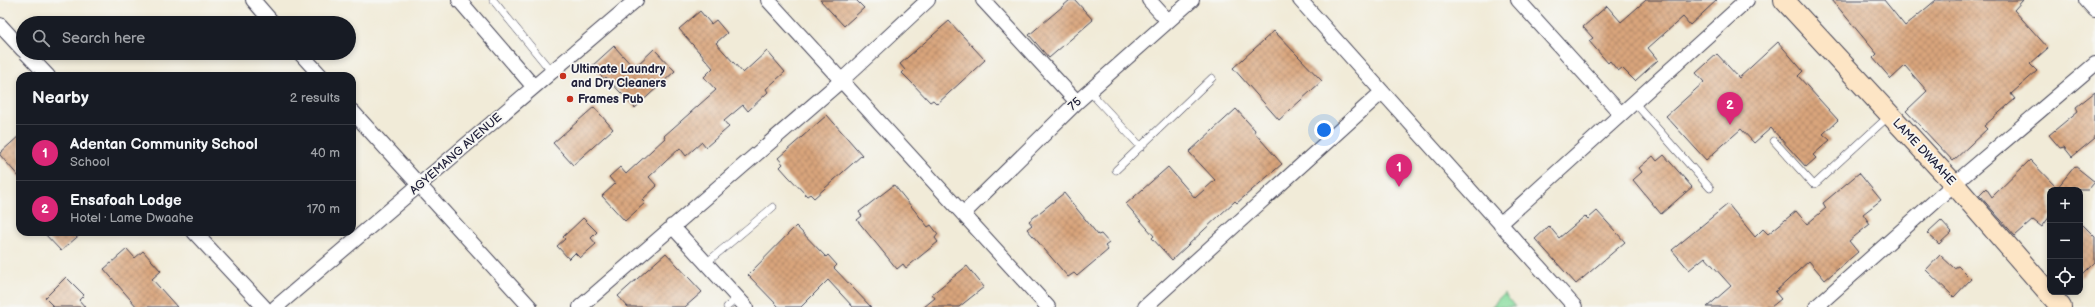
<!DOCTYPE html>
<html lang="en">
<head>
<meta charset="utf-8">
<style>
  :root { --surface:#171b24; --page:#20242c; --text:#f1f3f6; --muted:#9ea1a6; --line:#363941; --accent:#db2777 }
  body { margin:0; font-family:"Balsamiq Sans",sans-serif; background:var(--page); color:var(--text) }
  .controls { position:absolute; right:12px; bottom:12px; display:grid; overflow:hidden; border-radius:8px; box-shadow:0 2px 6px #0003 }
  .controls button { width:36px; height:36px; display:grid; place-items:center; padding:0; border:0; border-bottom:1px solid var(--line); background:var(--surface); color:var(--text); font:20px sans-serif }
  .you { position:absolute; left:1324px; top:130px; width:14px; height:14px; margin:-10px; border:3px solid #fff; border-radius:50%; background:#1a73e8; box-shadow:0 0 0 6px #1a73e833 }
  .badge { display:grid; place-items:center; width:26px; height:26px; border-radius:50%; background:var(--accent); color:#fff; font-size:13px; font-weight:700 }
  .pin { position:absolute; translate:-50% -33px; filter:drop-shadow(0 1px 2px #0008) }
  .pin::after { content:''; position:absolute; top:21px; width:14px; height:12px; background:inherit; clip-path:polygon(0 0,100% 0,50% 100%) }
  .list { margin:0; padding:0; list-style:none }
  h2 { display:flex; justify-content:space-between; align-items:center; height:52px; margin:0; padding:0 16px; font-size:17px }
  h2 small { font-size:13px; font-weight:400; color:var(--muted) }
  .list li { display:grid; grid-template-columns:26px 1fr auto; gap:12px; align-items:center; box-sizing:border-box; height:56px; padding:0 16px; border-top:1px solid var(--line) }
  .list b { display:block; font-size:15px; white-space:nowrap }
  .list p { margin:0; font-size:13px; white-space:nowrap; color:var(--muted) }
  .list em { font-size:13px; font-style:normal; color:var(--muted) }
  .icon { flex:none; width:22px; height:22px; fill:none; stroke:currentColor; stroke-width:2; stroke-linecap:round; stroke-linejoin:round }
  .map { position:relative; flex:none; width:2095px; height:307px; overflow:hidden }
  .search { position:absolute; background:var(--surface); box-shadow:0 2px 6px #0003; left:16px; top:16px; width:340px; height:44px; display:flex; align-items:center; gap:10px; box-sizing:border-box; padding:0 14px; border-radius:22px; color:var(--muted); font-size:15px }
  .panel { position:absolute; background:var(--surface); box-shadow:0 2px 6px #0003; left:16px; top:72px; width:340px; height:164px; border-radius:12px }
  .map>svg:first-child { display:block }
  .grass { fill:url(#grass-tufts); stroke:#56806d }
  .building { fill:url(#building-cross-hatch) }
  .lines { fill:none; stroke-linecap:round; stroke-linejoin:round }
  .lane-casing { stroke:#414053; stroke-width:8 }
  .street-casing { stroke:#414053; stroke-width:16 }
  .secondary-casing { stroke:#414053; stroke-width:22 }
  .lane { stroke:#fff; stroke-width:7 }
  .street { stroke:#fff; stroke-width:14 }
  .secondary { stroke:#fde5c5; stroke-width:20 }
  .poi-dot { fill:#c8321e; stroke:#f6f6f2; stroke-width:1.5 }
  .labels { text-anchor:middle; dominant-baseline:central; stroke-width:3.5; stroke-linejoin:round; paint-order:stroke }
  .poi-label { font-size:12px; font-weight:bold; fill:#22223b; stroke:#f6f6f2; text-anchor:start }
  .street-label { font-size:12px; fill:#22223b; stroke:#f6f6f2 }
</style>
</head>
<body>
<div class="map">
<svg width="2095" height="307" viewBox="0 0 2095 307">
  <defs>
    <pattern id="grass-tufts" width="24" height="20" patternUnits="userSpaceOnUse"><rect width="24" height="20" fill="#89dd9f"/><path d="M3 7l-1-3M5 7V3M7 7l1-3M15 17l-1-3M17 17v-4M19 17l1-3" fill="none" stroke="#76bd8a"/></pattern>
    <pattern id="building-cross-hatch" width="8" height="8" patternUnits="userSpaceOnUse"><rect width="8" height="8" fill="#d9a57c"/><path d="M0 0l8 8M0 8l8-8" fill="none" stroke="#b08667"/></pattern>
  </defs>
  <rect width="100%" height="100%" fill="#f6f6f2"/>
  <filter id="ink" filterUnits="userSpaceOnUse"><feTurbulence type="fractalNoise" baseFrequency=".025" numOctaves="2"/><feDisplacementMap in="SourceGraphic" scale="8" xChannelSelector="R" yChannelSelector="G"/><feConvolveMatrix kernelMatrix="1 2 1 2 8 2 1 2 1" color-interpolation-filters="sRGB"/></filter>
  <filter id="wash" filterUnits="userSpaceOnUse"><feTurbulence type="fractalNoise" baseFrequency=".012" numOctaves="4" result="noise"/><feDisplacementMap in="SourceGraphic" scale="16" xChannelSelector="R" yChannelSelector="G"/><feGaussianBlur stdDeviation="0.9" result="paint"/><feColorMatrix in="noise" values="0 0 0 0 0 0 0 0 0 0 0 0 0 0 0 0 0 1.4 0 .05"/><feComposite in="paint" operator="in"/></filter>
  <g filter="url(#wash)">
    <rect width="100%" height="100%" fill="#f1ebd8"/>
    <path class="grass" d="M1504 293 1515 307H1491Z"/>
    <g id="blocks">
      <path class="building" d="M820 0H856L864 8 844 26Z
        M1070 0H1075L1093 20 1049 58 1029 35Z
        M1646 0H1717L1690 25 1683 17 1648 48 1658 60 1635 81 1622 68 1618 71 1610 61 1608 63 1589 41 1593 38 1583 27 1607 6 1621 22Z
        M1832 0H1884L1905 26 1936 0H2023L2014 10 2048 48 2030 64 2037 71 2011 94 2015 99 1984 126 1987 129 1953 161 1906 111 1927 91 1905 66 1891 79 1873 58 1877 54Z
        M700 11 711 24 716 20 727 33 716 43 743 73 767 51 785 72 766 89 768 92 748 111 743 105 724 121 729 127 706 147 702 142 686 156 680 148 649 177 657 186 642 200 645 203 625 221 602 196 615 184 609 177 620 167 626 174 665 138 664 136 716 90 704 77 713 68 679 29Z
        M949 21 985 60 937 104 933 100 930 102 911 82 902 73 905 70 900 64Z
        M1274 31 1322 81 1279 120 1233 68Z
        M1778 42 1803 71 1798 76 1838 120 1823 134 1830 140 1813 155 1816 158 1806 167 1771 128 1754 143 1741 129 1706 160 1666 116 1704 82 1696 73 1717 54 1739 78Z
        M614 46 634 68 654 49 675 71 635 108 606 77 604 79 592 66Z
        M2095 92V138L2072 157 2064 147 2060 148 2049 135 2078 111 2076 107Z
        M594 107 613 129 573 165 553 143Z
        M1236 109 1255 130 1254 132 1282 164 1237 203 1235 201 1172 260 1152 238 1154 236 1126 204 1168 167 1195 198 1215 180 1189 152Z
        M827 115 862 155 814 198 810 194 807 196 788 176 780 167 783 164 778 158Z
        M20 135V178L0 155V153Z
        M1664 155 1692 187 1661 214 1633 180 1642 172 1639 168 1653 156 1657 161Z
        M2030 160 2057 188 2075 166 2095 182 2088 190H2050V216L2042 227 2033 220 2015 236 1979 195 1986 188 1992 197Z
        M1859 173 1881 200 1863 214 1870 224 1849 241 1858 252 1825 280 1809 261 1775 292 1781 299 1771 307H1707L1731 286 1705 257 1689 270 1672 250 1728 204 1755 237 1763 229 1768 234 1796 211 1807 224 1826 208 1823 203Z
        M894 185 928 227 931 225 938 234 935 238 938 242 906 268 903 264 897 269 857 220 862 216 859 212Z
        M1064 193 1098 235 1101 234 1109 243 1105 246 1108 250 1077 276 1074 273 1068 277 1027 229 1032 225 1029 221Z
        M1597 211 1625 242 1576 284 1535 239 1549 226 1559 238 1585 216 1588 219Z
        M583 218 597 232 591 238 596 244 580 258 575 253 569 259 557 246 565 239 563 237Z
        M1941 220 1952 232 1939 244 1927 233Z
        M2080 222 2095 237V262L2080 277Z
        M796 226 826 257 828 255 837 265 834 268 871 307H853L828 280 801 307H779L748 275Z
        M43 232H83L61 251Z
        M127 249 135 258 143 251 161 271 152 279 177 307H137L104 269Z
        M666 253 702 292 685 307H628L618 296Z
        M1940 255 1954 268 1958 266 1971 279 1954 297 1926 270Z
        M967 266 984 287 959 307H924L935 298 932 294Z
        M66 277 84 295 79 300 85 307H54L45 298Z"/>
    </g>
  </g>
  <g filter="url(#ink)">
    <use href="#blocks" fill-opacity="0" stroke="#414053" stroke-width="1"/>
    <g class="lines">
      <defs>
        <path id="lane" d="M493 0 551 71
          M1090 92 1141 147
          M1634 102 1710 188
          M1774 141 1813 184H1815L1890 115
          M1116 170 1212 78
          M706 263 773 207
          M727 307 737 298"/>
        <path id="street" d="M253 0 273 23
          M459 0 533 86
          M768 0 1048 307
          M983 0 1077 102
          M1149 0 1168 21
          M1300 0 1575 307
          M1518 0 1621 114
          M2086 0 2095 10
          M0 25 23 50
          M26 53 48 76
          M300 53 321 76
          M352 111 530 307
          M963 214 1077 102 1192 0
          M1500 224 1747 0
          M672 226 746 307
          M194 232 264 307
          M276 307 636 0
          M580 307 842 80 928 0
          M1145 307 1382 92
          M1816 307 1954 184 2095 64"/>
        <path id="secondary" d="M1784 0 1954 184 2061 307"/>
      </defs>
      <use href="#lane" class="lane-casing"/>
      <use href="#street" class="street-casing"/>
      <use href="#secondary" class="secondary-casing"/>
      <use href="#lane" class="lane"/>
      <use href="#street" class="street"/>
      <use href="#secondary" class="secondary"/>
    </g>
  </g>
  <g class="poi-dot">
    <circle cx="563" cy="76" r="4"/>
    <circle cx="570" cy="99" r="4"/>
  </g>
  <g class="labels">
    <g class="poi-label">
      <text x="571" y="69">Ultimate Laundry<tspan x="571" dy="14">and Dry Cleaners</tspan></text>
      <text x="578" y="99">Frames Pub</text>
    </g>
    <g class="street-label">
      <text transform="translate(1075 104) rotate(-42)">75</text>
      <text transform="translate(1924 152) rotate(47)">LAME DWAAHE</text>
      <text transform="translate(456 154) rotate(-41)">AGYEMANG AVENUE</text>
    </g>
  </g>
</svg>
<div class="controls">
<button>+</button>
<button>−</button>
<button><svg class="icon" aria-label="locate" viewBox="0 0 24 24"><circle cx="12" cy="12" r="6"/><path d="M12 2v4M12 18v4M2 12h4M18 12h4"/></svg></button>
</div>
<div class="you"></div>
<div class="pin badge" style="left:1399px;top:187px">1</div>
<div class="pin badge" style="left:1730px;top:125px">2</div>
<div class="search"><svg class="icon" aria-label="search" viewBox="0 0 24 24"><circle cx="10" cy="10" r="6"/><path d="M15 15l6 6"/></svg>Search here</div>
<section class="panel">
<h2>Nearby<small>2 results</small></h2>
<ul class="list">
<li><span class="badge">1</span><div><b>Adentan Community School</b><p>School</p></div><em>40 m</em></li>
<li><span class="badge">2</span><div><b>Ensafoah Lodge</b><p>Hotel · Lame Dwaahe</p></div><em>170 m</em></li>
</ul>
</section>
</div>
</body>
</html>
